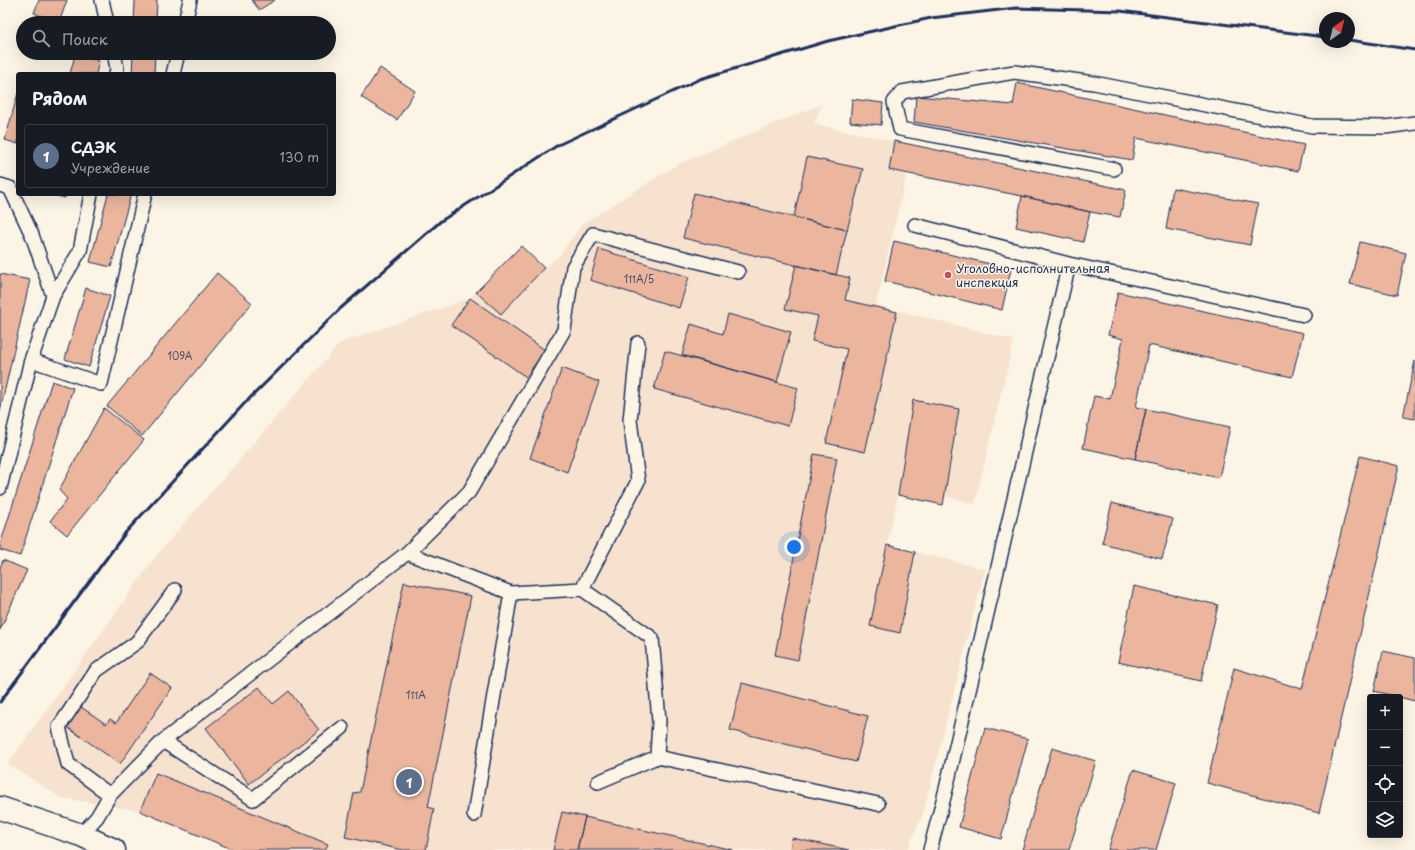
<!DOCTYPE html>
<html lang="ru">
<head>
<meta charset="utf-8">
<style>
  :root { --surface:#171b24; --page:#20242c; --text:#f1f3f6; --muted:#9ea1a6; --line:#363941; --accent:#d93025 }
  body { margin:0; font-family:"Playpen Sans",sans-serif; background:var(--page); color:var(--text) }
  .controls { position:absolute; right:12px; bottom:12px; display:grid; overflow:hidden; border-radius:4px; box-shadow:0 4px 16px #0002 }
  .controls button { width:36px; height:36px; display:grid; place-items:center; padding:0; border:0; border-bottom:1px solid var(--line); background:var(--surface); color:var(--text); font:20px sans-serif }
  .compass { position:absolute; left:1319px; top:12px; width:36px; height:36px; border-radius:50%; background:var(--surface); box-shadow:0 4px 16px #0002; rotate:35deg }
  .you { position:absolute; left:794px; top:547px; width:14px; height:14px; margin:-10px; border:3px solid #fff; border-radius:50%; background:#1a73e8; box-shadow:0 0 0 6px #1a73e833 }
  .badge { display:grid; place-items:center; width:26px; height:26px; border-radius:50%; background:var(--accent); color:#fff; font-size:13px; font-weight:700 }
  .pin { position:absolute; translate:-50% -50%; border:2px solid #fff; box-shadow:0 1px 4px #0006 }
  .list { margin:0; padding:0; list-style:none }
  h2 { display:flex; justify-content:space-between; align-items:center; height:52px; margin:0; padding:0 16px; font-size:17px }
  h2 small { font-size:13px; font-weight:400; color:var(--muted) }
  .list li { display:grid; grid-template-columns:26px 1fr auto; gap:12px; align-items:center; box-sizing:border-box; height:64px; margin:0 8px 8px; padding:0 8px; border:1px solid var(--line); border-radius:4px }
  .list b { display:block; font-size:15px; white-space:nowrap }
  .list p { margin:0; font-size:13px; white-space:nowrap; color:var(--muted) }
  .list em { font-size:13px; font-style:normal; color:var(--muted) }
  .icon { flex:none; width:22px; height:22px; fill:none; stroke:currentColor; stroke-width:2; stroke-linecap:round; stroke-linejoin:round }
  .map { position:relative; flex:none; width:1415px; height:850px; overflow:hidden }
  .search { position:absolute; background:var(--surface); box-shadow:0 4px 16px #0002; left:16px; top:16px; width:320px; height:44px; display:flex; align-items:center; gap:10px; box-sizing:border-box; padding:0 14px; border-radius:22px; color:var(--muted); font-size:15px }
  .panel { position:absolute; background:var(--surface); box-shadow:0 4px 16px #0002; left:16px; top:72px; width:320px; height:124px; border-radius:4px }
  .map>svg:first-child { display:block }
  .built { fill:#f7e2cf }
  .building { fill:#ebb69d; stroke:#1b2f5e }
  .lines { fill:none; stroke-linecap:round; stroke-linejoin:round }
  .service-casing { stroke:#1b2f5e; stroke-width:16 }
  .primary-casing { stroke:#1b2f5e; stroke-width:25 }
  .service { stroke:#fcf5e5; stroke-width:13 }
  .primary { stroke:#fcf5e5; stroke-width:22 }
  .rail { stroke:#1b2f5e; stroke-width:3 }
  .poi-dot { fill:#d1495b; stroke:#fcf5e5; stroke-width:1.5 }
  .labels { text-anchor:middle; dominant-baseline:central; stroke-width:3; stroke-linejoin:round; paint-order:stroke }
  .number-label { font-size:10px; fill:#4f516e }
  .poi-label { font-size:12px; fill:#1b2f5e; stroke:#fcf5e5; text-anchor:start }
</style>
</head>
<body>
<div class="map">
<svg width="1415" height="850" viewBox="0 0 1415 850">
  <rect width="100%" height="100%" fill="#fcf5e5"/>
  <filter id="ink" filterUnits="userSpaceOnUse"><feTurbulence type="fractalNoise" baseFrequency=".025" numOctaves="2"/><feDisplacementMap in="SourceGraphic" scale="8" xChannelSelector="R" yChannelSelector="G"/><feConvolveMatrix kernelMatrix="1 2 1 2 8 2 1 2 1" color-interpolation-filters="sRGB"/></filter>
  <g filter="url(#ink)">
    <path class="built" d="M822 104 814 124 894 141 889 170 907 173 876 305 1014 340 975 504 945 496 943 505 898 496 887 545 985 569 923 814 907 850H234L140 811 61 798 8 764 156 556 340 343 470 298 521 246 544 268 559 256 582 224 678 164Z"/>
    <path class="building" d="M39 0H67L59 23 34 13Z
      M135 0H157L156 23H134Z
      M252 0H275L259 10Z
      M133 53H155L154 74H132Z
      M75 55 99 61 96 74H70Z
      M380 68 415 91 397 120 361 97Z
      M1017 83 1304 145 1298 171 1136 138 1132 160 914 122 916 96 1013 105Z
      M18 93V144L5 140Z
      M852 99 883 103 881 125 850 122Z
      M894 141 1126 190 1120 217 1090 212 1022 196 889 170Z
      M807 157 863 169 847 230 794 217Z
      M1173 188 1258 204 1250 245 1166 229Z
      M694 193 847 230 836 275 683 238Z
      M49 194H66L65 198Z
      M108 194H131L111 267 90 262Z
      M1022 196 1090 212 1083 242 1016 227Z
      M894 241 1011 269 1002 310 885 281Z
      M1360 242 1406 253 1397 295 1350 284Z
      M521 246 544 268 501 314 476 292Z
      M599 249 689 277 679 308 590 280Z
      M796 265 850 278 845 300 897 312 865 452 826 443 847 349 812 341 818 316 785 309Z
      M217 273 252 303 142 436 107 406Z
      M0 274 30 280 0 411Z
      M86 288 110 296 89 367 65 359Z
      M1118 292 1303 333 1292 377 1149 345 1136 407 1146 409 1135 459 1083 448 1094 396 1110 399 1123 339 1108 335Z
      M470 298 545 350 526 377 451 325Z
      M728 314 791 332 777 382 682 355 691 324 723 334Z
      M665 351 798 388 788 426 654 389Z
      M1415 361V419L1403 417Z
      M562 368 599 382 567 472 530 458Z
      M52 381 73 388 20 556 0 550V545Z
      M913 400 959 409 943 505 898 495Z
      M104 408 144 440 67 535 50 521 67 499 59 490Z
      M1146 409 1230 427 1219 478 1135 459Z
      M814 454 837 458 798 660 775 655Z
      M1360 456 1399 466 1319 813 1207 783 1234 668 1302 689Z
      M1112 503 1173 519 1162 559 1102 543Z
      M887 545 915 552 900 633 870 626Z
      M3 560 27 570 0 630V568Z
      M404 582 471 596 428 807 434 809 426 850H403L345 837 354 793 360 792Z
      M1134 586 1218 605 1201 681 1118 662Z
      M1383 651 1415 658V701L1374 691Z
      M150 673 172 688 120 764 67 727 81 707 106 724 110 719 116 723Z
      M742 683 868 716 856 762 730 730Z
      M259 687 273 704 289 691 319 730 249 784 206 728Z
      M985 728 1028 739 1001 839 959 827Z
      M1052 748 1096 761 1069 850H1022Z
      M1133 770 1176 783 1156 850H1108Z
      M156 773 328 844 325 850H234L140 811Z
      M562 812 585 817 577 850H553Z
      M585 817 733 850H577Z
      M792 838 849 850H790Z"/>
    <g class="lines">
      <defs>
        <path id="service" d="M102 0 107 23
          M185 23 190 0
          M114 53 117 68 116 74
          M173 74 178 53
          M1114 169 900 129 894 102 902 92 1014 72 1094 83 1312 126 1385 127 1415 123
          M0 185 10 188 32 235 53 296
          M915 225 1069 264 1304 315
          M31 360 101 384 145 194
          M0 488 31 360 53 296 80 251 91 194
          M407 553 511 593 582 589 652 638 659 721 657 757 598 782
          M582 589 638 481 630 420 638 343
          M163 741 253 799 342 728
          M657 757 878 804
          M110 795 68 764 59 727 96 671 137 642 175 590
          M474 815 511 593
          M81 835 97 817 110 795 163 741 407 553 469 492 564 330 573 267 593 234 738 272
          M930 850 946 789 1069 264"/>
        <path id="primary" d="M0 808 81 835 114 850"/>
      </defs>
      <use href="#service" class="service-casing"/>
      <use href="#primary" class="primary-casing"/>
      <use href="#service" class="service"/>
      <use href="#primary" class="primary"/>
      <path class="rail" d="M1349 40 1415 50
        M0 702 126 532 244 404 341 308 441 221 558 145 700 79 828 41 931 18 1016 8 1120 11 1325 37"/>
    </g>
  </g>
  <circle class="poi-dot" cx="948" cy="275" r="4"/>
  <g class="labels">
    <g class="number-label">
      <text x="639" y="278">111А/5</text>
      <text x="180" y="355">109А</text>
      <text x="416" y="694">111А</text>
    </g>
    <g class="poi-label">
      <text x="956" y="268">Уголовно-исполнительная<tspan x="956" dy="14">инспекция</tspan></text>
    </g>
  </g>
</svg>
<div class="controls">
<button>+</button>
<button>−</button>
<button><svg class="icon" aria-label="locate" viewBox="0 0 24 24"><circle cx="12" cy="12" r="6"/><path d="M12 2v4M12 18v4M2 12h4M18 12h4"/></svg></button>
<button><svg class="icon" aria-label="layers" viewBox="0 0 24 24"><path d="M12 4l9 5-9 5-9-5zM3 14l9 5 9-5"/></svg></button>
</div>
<svg class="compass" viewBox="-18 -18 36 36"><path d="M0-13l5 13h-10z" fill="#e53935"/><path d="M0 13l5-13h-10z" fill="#9ea1a6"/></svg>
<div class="you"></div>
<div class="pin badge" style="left:409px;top:782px;background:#5c6f8a">1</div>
<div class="search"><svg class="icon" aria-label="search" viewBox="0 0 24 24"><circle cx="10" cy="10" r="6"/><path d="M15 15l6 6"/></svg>Поиск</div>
<section class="panel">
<h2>Рядом<small></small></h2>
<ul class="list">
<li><span class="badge" style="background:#5c6f8a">1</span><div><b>СДЭК</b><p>Учреждение</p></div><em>130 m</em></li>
</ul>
</section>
</div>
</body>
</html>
